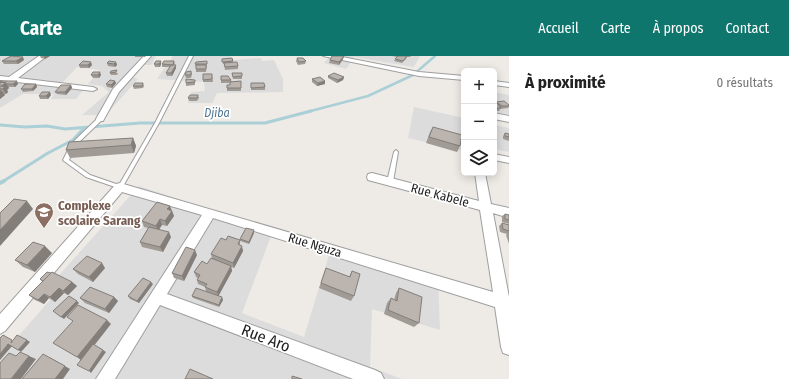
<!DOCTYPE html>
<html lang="fr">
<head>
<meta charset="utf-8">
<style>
  :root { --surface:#fff; --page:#f2f2f2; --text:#222; --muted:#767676; --line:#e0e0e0; --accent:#0f766e }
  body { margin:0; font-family:"Fira Sans Condensed",sans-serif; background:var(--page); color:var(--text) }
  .controls { position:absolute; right:12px; top:12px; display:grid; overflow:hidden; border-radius:6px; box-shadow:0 2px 10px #0003 }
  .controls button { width:36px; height:36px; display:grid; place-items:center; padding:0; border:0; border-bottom:1px solid var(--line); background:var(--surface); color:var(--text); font:20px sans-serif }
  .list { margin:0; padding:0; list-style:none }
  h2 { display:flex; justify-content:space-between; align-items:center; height:52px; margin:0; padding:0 16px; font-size:17px }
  h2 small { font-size:13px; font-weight:400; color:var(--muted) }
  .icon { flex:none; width:22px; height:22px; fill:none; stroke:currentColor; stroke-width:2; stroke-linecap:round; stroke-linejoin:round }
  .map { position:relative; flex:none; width:509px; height:323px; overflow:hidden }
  header { display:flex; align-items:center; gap:24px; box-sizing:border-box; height:56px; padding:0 20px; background:var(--accent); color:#fff }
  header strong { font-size:19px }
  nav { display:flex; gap:22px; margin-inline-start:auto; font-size:14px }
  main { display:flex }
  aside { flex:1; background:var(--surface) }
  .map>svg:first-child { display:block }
  .residential { fill:#dcdcdc }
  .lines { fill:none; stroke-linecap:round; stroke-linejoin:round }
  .stream-far2 { stroke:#abcfd6; stroke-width:2.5 }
  .stream-far1 { stroke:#abcfd6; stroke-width:3 }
  .stream { stroke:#abcfd6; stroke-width:4 }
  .service-casing { stroke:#9f9f9f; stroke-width:2 }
  .minor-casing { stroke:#9f9f9f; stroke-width:2 }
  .service { fill:#fff; fill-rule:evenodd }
  .minor { fill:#fff; fill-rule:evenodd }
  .wall { fill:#a19b96 }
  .shaded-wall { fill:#837e7a }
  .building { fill:#bbb4af; stroke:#837e7a }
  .labels { text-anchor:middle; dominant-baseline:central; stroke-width:3.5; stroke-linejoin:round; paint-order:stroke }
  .far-water-label { font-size:12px; font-style:italic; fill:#4f7694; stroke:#fff }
  .street-label { font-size:13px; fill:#1e1e1e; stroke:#fff }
  .education-label { font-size:13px; font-weight:bold; fill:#785e54; stroke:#fff; text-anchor:start }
  .near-street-label { font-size:16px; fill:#1e1e1e; stroke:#fff }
</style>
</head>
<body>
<header>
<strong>Carte</strong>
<nav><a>Accueil</a><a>Carte</a><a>À propos</a><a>Contact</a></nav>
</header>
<main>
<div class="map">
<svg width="509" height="323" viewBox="0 0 509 323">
  <rect width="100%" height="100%" fill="#eeebe6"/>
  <path class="residential" d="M0 0H156L151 9H138L132 21 138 23 106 59H82L109 36 102 30 88 28 100 14 77 11 62 27 86 31 76 43H51L54 38H23L0 52Z
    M173 0H230V4L261 2 262 5 274 4 283 23V36L217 37 212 47H188L191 36 205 35 204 26 157 23Z
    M330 0H420L414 11 354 1 346 13 324 7Z
    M494 36 509 39V58L494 56Z
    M414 51 464 62V95L408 82Z
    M494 69 509 72V96L494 93Z
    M139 130 273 175 242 257 304 281 332 189 438 222 440 274 372 253 370 311 402 323H0V301L50 244 43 237Z"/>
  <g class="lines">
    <path class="stream-far2" d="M307 56 368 40 413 19 435 0"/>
    <path class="stream-far1" d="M0 69 25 71 47 70 65 73 140 67H265L311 55
      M2 126 48 97 73 84 84 72"/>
    <path class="stream" d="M0 127 4 125"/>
    <defs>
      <path id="service" d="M189 0H193L159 67 122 132H118L86 121 64 105 63 104 71 88 98 62H102V64L75 90 69 104 90 119 119 129 155 67Z
        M396 94 398 96 393 126 390 128 387 126 394 96Z"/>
      <path id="minor" d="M39 0H47L18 22 93 31 97 33 93 35 0 24V20L9 21Z
        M144 0H151L119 36 103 65H97L96 63 113 33Z
        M323 0H337L419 16 464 20V24L419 20Z
        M494 25 509 27V31L494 29Z
        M494 57 509 60V66L494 63Z
        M494 98 509 101V107L494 104Z
        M372 117 479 145 475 117H485L491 148 509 152V162L493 157 509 241V299L503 297 501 291 495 251 213 162 167 238 375 314 381 317 384 323H353L160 249 115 323H96L202 159 122 136 5 275 0 278V258L116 128 120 127 493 236 480 154 368 124 367 121 368 118Z"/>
    </defs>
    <use href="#service" class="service-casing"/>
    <use href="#minor" class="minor-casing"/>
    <use href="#service" class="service"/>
    <use href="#minor" class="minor"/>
  </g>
  <path class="wall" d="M12 0H19L18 1 24 4 18 8H4L2 5Z
    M40 0H50L45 3 41 2Z
    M135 0H146L145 1H135Z
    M344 0 343 3 339 9 329 7 330 4Z
    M392 0H411L410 1H407L406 3 402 7 394 5 397 1Z
    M297 2 306 5 305 8 298 9 296 5Z
    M222 3 233 5V7L238 10V13L225 14 224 8H223Z
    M174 5 175 8 174 9 176 12 172 20H167L166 17 170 11H162V8Z
    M116 6 117 9 115 11 108 10 107 7Z
    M154 8H161L160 11H155Z
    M195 8H207L206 16H196V11Z
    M79 9H92L89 12H80Z
    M111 15 118 17 117 19H111L110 17Z
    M191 15 192 18 191 22H186L185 19Z
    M232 17H242V23H233Z
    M212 18 213 26H203V24Z
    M91 19H101L99 22H93Z
    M221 20 231 24 232 26 241 25V35H227V29H230V27H221Z
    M328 20 344 21 343 24 337 27 328 22Z
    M312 23 325 25V28L317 30 312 26Z
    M195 24V29L186 30V27Z
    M0 25 18 28 15 31H8L9 32 7 34 8 36 6 38H4L5 39 0 43Z
    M115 25 116 27 112 32 107 31 106 28Z
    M143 27 144 30 143 32 134 33 133 30Z
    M251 27 265 31V34H251Z
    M36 28 37 31 33 35 23 36 21 33Z
    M71 29 72 32 66 39 57 38 55 36Z
    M51 39 48 43H40L39 40Z
    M198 39 199 42 197 45H189L188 42Z
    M494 46H496L509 49V51L508 52 500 53 499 55H494Z
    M433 71 460 90 457 96 426 87 430 76Z
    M505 77 509 78V85L503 83V80Z
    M133 82 136 90 134 97 70 102 66 94Z
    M171 154 172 155 174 160 167 170 162 169 159 173 171 181 163 196 142 191 140 186 148 172 144 171 142 165Z
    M505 158 509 159V168L502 166V160Z
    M502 167 509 169V188L506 179 507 178 500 176 499 170Z
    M254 177 249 188 240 185V183Z
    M226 184H240V189L243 195 234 212 231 211 232 215 218 240 223 244 219 251 193 242 192 240 206 235 205 231 198 228 197 224 198 222 196 221 194 216 207 208 212 202 211 198Z
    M52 197 35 216 23 211 15 204Z
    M197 199 184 225 174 222 172 217Z
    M105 212 93 226 78 218 73 213Z
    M326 212 349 221 352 215 354 240 351 245 319 232Z
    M40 223 72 226 77 230 68 239 64 237 55 246 49 242 44 248 35 244 29 239 43 226Z
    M153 228 139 247 130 243 128 240Z
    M399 232 419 267 414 271 384 258 387 247 391 242 394 244 396 237Z
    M114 241 118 245 109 257 85 247 80 242Z"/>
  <path class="shaded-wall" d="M44 0H50L45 3Z
    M344 0 343 3 339 9V6Z
    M23 1 24 4 18 8 16 5Z
    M161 5V8L160 11 159 8Z
    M91 6 92 9 89 12 88 9Z
    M116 6 117 9 115 11 114 8Z
    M176 9V12L172 20 171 17Z
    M100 16 101 19 99 22 98 19Z
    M344 21 343 24 337 27 338 24Z
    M17 25 18 28 15 31 13 28Z
    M115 25 116 27 112 32 111 29Z
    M325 25V28L317 30 318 27Z
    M6 27 9 32 7 34 8 36 6 38 1 30Z
    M36 28 37 31 33 35 32 33Z
    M71 29 72 32 66 39 65 36Z
    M1 34 5 39 0 43V35Z
    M50 36 51 39 48 43 46 40Z
    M133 82 136 90 134 97 131 89Z
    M27 145 33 153 0 190V174Z
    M170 150 172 155 167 153Z
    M172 155 174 160 167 170 165 165Z
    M160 163 162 169 158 175 156 170Z
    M254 174V177L249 188V186Z
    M169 176 171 181 163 196 160 191Z
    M45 190 52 197 35 216 27 209Z
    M242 190 243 195 234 212 233 207Z
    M195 194 197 199 184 225 182 220Z
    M102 207 105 212 93 226 89 221Z
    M231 210 232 215 218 241 217 236Z
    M72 226 77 230 68 239 63 235Z
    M151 226 153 228 139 247 137 245Z
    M59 232 64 237 55 246 50 241Z
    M44 238 49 242 44 248 38 244Z
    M114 241 118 245 109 257 105 253Z
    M222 241 223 244 219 251V249Z
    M77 245 79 247 64 263 61 261Z
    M107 264 111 268 82 305 77 301Z
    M27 284 30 286 21 296 18 294Z
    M8 288 12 290 0 304V298Z
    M103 294 106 296 91 317 89 315Z
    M29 300 36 303 21 323H11Z
    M49 301 70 313 63 323H55Z"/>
  <path class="building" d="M11 0 23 1 16 5H2Z
    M332 0H344L339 6 330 4Z
    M398 0H407L403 5 395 3Z
    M232 2 233 5 222 6V3Z
    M297 2H303L306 5 299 6Z
    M83 5 91 6 88 9H79Z
    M109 5 116 6 114 8 107 7Z
    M156 5H161L159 8H154Z
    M164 5H174L173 9 162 8Z
    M207 5V8H195L196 6Z
    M237 6 238 10 225 11 224 7Z
    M171 9H176L171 17H166Z
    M196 9H206V13H196Z
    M117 14 116 16 110 17 111 15Z
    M191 15V19H185L186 16Z
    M93 16H100L98 19H91Z
    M232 17H242V20L233 21Z
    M334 17 344 21 338 24 328 20Z
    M203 18H212V23L203 24Z
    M221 20H228L231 24H221Z
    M320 21 325 25 318 27 312 23Z
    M186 23 195 24V26L186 27Z
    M110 24 115 25 111 29 106 28Z
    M0 25H17L13 28H6V27L0 26Z
    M241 25V32H227V29H230V26Z
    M0 26 6 27 1 30 5 31 2 33H0Z
    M135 27H143L142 30H133Z
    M251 27H264L265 31 251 32Z
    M25 28H36L32 33H21Z
    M61 29H71L65 36H55Z
    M42 36H50L46 40H39Z
    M190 39H198L197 42H188Z
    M504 45 509 49V50H502L496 46Z
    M494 46H496L501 52H494Z
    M433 71 462 79 460 90 429 81Z
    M505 77 509 78V81L505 80Z
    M133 82 131 89 66 94 69 86Z
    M14 143 27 145 0 174V157Z
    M157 146 170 150 167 153 172 155 165 165 160 163 156 170 142 165Z
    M505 158 509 159V164L505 163Z
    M502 167 509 169V175L503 173Z
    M149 171 169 176 160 191 140 186Z
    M246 172 254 174 249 186 240 183Z
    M228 180 240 184 238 188 242 190 233 207 211 198 221 182 226 184Z
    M33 186 45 190 27 209 15 204Z
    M186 191 195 194 182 220 172 217Z
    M87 200 102 207 89 221 73 213Z
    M211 202 231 210 217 236 205 231 207 228 197 224 200 219 194 216 202 205 207 208Z
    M326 212 350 221 352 215 360 218 354 240 321 227Z
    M47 216 51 217 43 225 40 223Z
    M52 216 72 226 63 235 59 232 50 241 44 238 38 244 29 239Z
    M143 222 151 226 137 245 128 240Z
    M90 231 114 241 105 253 80 242Z
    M196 232 222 241 219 249 192 240Z
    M399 232 422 241 419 267 388 254 391 242 397 245Z
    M69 240 77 245 61 261 53 255Z
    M78 249 107 264 77 301 53 287 73 265 67 261Z
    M3 279 12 284 11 287 17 279 27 284 18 294 8 288 0 298V282Z
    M93 288 103 294 89 315 77 309Z
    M20 296 29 300 11 323H0V307L9 297 16 300Z
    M43 298 65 310 55 323H22Z
    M190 313 213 323H185Z
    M292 320 302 323H292Z"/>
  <defs>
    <symbol id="school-pin" viewBox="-11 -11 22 30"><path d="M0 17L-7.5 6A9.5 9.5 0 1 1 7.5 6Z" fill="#8d6e63" stroke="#fff"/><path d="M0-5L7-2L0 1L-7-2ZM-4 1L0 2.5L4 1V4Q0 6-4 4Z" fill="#fff"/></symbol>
  </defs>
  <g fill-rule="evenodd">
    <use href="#school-pin" x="33" y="145" width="22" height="30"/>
  </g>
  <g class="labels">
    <g class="far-water-label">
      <text x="217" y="57">Djiba</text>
    </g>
    <g class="street-label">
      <text transform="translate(440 139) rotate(15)">Rue Kabele</text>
      <text transform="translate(315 189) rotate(17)">Rue Nguza</text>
    </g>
    <g class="education-label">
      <text x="58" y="149">Complexe<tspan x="58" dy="15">scolaire Sarang</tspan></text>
    </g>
    <g class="near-street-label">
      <text transform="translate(266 282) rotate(21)">Rue Aro</text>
    </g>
  </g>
</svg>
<div class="controls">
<button>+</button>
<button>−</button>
<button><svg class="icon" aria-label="layers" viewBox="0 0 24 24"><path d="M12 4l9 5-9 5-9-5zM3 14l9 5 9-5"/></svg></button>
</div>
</div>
<aside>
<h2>À proximité<small>0 résultats</small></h2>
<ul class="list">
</ul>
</aside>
</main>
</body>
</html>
